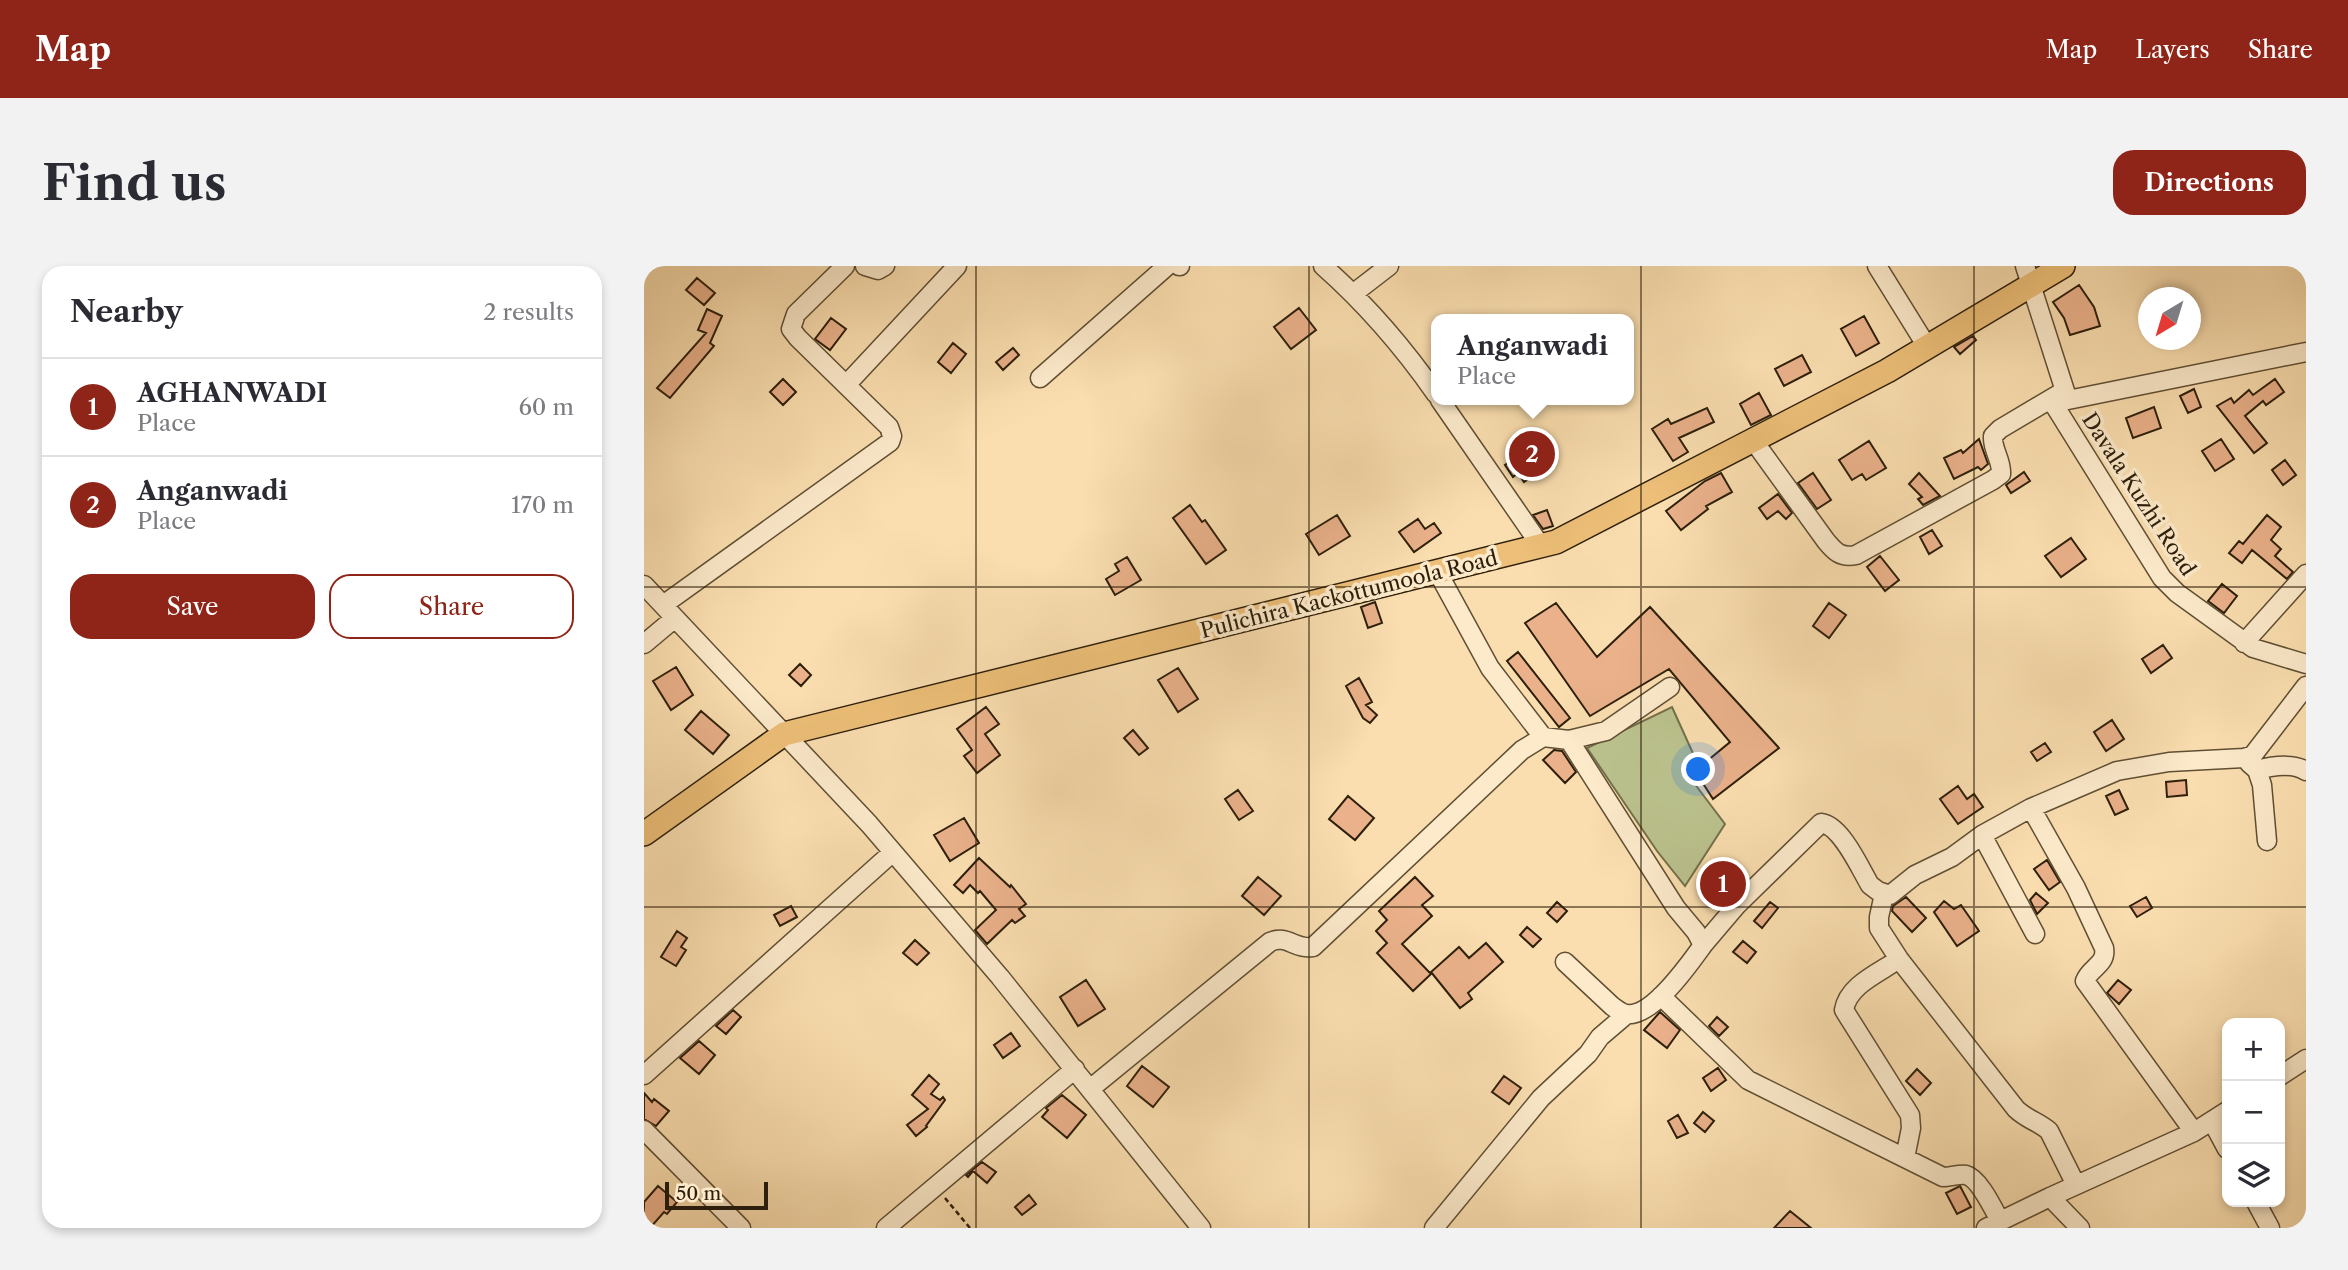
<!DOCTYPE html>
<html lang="en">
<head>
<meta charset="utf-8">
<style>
  :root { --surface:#fff; --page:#f2f2f3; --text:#2b2b33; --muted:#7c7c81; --line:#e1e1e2; --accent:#8f2418 }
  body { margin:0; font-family:"Libre Caslon Text",serif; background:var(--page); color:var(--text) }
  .controls { position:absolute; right:21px; bottom:21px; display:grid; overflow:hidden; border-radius:14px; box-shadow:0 4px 10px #0003 }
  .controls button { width:63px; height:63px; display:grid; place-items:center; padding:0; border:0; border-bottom:2px solid var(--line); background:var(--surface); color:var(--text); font:35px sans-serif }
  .compass { position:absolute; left:1494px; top:21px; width:63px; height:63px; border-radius:50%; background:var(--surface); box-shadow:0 4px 10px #0003; rotate:218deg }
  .scale { position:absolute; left:21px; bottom:18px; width:103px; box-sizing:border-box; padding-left:7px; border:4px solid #2d1f0b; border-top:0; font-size:19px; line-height:24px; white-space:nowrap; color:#2d1f0b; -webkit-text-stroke:5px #fceacb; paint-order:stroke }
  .you { position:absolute; left:1055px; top:504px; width:24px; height:24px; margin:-18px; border:5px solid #fff; border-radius:50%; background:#1a73e8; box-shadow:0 0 0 10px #1a73e833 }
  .badge { display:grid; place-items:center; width:46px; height:46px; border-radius:50%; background:var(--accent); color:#fff; font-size:23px; font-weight:700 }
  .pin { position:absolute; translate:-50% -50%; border:4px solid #fff; box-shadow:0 2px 7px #0006 }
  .popup { position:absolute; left:787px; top:48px; width:203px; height:91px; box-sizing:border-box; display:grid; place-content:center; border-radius:14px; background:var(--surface); filter:drop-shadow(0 2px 5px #0005); font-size:23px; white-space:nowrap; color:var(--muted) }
  .popup b { font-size:26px; color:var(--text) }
  .popup::after { content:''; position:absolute; left:50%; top:100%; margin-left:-14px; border:14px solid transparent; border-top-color:var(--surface) }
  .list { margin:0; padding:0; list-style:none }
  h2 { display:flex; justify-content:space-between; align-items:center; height:91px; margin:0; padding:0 28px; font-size:30px }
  h2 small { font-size:23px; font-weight:400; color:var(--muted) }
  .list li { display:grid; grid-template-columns:46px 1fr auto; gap:21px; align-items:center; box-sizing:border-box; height:98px; padding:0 28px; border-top:2px solid var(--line) }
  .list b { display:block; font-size:26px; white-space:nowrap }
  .list p { margin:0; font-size:23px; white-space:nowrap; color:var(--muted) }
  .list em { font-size:23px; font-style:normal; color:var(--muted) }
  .actions { display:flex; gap:14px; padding:21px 28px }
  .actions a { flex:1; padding:16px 0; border:2px solid var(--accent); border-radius:21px; text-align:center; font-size:24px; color:var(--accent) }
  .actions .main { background:var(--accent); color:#fff }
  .icon { flex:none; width:38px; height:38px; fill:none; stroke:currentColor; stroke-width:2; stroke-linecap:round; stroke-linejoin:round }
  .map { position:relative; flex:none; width:1662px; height:962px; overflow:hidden; border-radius:21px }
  header { display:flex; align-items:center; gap:42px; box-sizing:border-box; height:98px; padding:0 35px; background:var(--accent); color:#fff }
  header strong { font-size:33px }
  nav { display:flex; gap:38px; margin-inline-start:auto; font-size:24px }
  .intro { display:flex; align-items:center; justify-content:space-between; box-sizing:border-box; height:168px; padding:0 42px }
  h1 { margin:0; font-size:49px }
  .button { padding:18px 32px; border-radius:21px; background:var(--accent); color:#fff; font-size:24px; font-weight:700 }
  main { display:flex; gap:42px; padding:0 42px }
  aside { flex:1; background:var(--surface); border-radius:21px; box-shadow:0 4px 10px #0003 }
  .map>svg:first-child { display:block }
  .green { fill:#bbc28d; stroke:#74704c; stroke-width:2 }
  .building { fill:#eab18a; stroke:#2d1f0b; stroke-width:2 }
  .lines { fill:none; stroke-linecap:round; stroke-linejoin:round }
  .minor-casing { stroke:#604f34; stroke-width:21 }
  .major-casing { stroke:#2d1f0b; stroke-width:26 }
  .path { stroke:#2d1f0b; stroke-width:2.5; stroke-dasharray:5 3.5; stroke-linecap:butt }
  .minor { stroke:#fceacb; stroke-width:18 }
  .major { stroke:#edbf78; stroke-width:23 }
  .grid { fill:none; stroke:#2d1f0b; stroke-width:2; stroke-opacity:0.55 }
  .labels { text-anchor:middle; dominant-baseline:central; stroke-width:7; stroke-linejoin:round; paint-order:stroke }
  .street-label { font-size:21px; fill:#2d1f0b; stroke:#fceacb }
</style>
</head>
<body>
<header>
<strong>Map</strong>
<nav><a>Map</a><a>Layers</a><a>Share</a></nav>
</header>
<div class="intro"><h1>Find us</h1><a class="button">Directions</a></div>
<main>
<aside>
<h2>Nearby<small>2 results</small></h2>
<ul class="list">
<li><span class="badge">1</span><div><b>AGHANWADI</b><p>Place</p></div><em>60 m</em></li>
<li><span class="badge">2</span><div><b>Anganwadi</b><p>Place</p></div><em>170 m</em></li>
</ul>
<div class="actions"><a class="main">Save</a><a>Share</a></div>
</aside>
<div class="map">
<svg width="1662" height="962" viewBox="0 0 1662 962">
  <rect width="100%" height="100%" fill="#fadeaf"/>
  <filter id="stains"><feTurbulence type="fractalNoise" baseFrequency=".00286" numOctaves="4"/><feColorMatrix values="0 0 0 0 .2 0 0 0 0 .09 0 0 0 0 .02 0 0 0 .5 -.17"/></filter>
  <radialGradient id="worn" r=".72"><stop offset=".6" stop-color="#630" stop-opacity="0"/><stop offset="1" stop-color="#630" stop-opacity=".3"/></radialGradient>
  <path class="green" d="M1028 441 1052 494 1044 509 1081 558 1041 620 1013 585 943 482Z"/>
  <path class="building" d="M53 12 71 27 60 39 42 24Z
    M1435 19 1450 41 1456 60 1426 69 1420 52 1409 36Z
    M655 42 672 64 647 83 630 61Z
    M63 43 78 50 66 77 70 80 26 132 13 122 62 67 54 64Z
    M1220 50 1235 77 1212 90 1197 63Z
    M187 52 202 63 186 84 171 73Z
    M1329 70 1332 74 1316 88 1310 81Z
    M309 77 322 88 307 107 294 96Z
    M369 82 375 89 359 104 352 96Z
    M1158 89 1167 106 1140 120 1131 103Z
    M139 113 152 126 139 139 126 126Z
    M1631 113 1640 126 1622 139 1619 135 1601 150 1623 177 1610 187 1573 140 1587 132 1590 137 1605 124 1609 129Z
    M1550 123 1557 141 1544 147 1536 130Z
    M1115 127 1127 149 1107 159 1096 138Z
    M1510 141 1517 162 1489 172 1482 152Z
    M1063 142 1070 156 1035 172 1044 186 1029 195 1008 163 1024 153 1027 158Z
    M1335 173 1344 198 1337 204 1334 201 1310 213 1300 192 1317 184 1319 187Z
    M1577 173 1590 193 1571 205 1558 185Z
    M1225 175 1242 202 1222 214 1218 208 1208 214 1195 194Z
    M891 177 906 198 880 216 874 207 869 211 861 199Z
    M1641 194 1652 209 1639 219 1628 204Z
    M1380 206 1386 215 1367 227 1362 219Z
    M1077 207 1088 226 1062 240 1064 243 1037 264 1022 245 1061 215Z
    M1169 207 1187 234 1173 243 1154 217Z
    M1275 207 1296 230 1279 239 1274 233 1278 231 1265 218Z
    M1134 228 1148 247 1142 253 1134 245 1123 253 1115 242Z
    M546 239 558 256 561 254 582 284 562 298 529 252Z
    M903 244 909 260 899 263 889 249Z
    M693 249 706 270 675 289 662 268Z
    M1623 249 1637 261 1627 274 1637 283 1631 290 1649 306 1643 313 1608 284 1598 297 1585 287 1595 275 1599 278Z
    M774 253 781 263 790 257 797 267 770 286 755 266Z
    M1288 264 1298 280 1285 288 1276 271Z
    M1427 272 1442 293 1417 311 1401 290Z
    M1236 290 1255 314 1241 325 1223 301Z
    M483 291 497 314 471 329 462 313 475 305 471 298Z
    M1578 318 1593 330 1580 347 1564 335Z
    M731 336 738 357 724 362 717 341Z
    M912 337 953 391 1006 341 1135 482 1069 533 1051 505 1086 476 1025 403 946 450 881 357Z
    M1185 337 1202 349 1185 372 1169 360Z
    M1519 379 1528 392 1507 407 1498 393Z
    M874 386 926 452 915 461 863 395Z
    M156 398 167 409 157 420 145 409Z
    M32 401 49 429 27 444 9 415Z
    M534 402 554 433 534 446 514 414Z
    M715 412 728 436 722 439 733 449 726 457 719 452 702 420Z
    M342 441 355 458 341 468 356 489 333 507 320 490 328 484 313 463Z
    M57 445 85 469 69 488 41 464Z
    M1468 454 1480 473 1462 485 1450 466Z
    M489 464 504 482 495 489 480 472Z
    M1401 477 1407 486 1393 495 1387 486Z
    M910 484 918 485 932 506 921 517 899 494Z
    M1542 514 1543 529 1523 531 1522 516Z
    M1314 520 1323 533 1330 528 1339 541 1314 558 1296 533Z
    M594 524 609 545 595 554 581 533Z
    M1475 524 1484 543 1471 549 1462 530Z
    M704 530 730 552 711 574 685 553Z
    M320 552 335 577 306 595 290 569Z
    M335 592 366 621 367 619 382 638 375 643 381 650 371 657 368 654 343 678 331 664 352 644 336 625 334 627 326 619 319 627 310 619Z
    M1403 594 1416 616 1405 624 1390 603Z
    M1076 607 1090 615 1082 630 1067 621Z
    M614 611 637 630 620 649 598 630Z
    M771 611 789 630 778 639 788 650 758 678 787 708 769 725 733 687 743 677 732 665 743 654 735 645Z
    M1392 627 1404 637 1393 648 1386 634Z
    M1262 631 1282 652 1268 666 1248 645 1249 640Z
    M1502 631 1508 642 1493 651 1486 640Z
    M1300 635 1310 643 1317 639 1335 665 1313 680 1290 646Z
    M913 636 923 645 913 656 903 647Z
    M1126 636 1134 642 1118 662 1110 655Z
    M147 640 153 651 136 660 130 649Z
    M883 661 897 673 889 681 876 669Z
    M33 665 43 672 37 681 42 684 32 700 17 691Z
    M271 674 285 687 273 699 259 687Z
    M1099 675 1112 686 1103 697 1089 686Z
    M842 677 859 696 824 727 828 733 816 742 787 706 815 681 825 692Z
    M442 714 461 743 434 760 416 731Z
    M1474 714 1487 724 1475 738 1463 727Z
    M89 744 97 751 82 768 72 760Z
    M1016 746 1036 764 1023 782 1000 764Z
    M1073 751 1084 761 1075 770 1065 760Z
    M367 767 376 780 359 792 350 779Z
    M55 775 71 789 55 808 36 792Z
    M498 800 525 821 509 841 483 820Z
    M1074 802 1082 814 1067 825 1059 812Z
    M1273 803 1287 817 1276 829 1262 815Z
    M285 809 295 818 287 828 296 834 299 831 301 834 282 860 283 861 272 870 263 859 284 843 268 829Z
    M860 810 877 822 865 838 848 826Z
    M0 827 8 836 10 833 25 845 12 860 0 853Z
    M418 829 442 849 423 872 398 851 404 844 402 842Z
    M1059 846 1070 855 1061 866 1050 857Z
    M1034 849 1044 867 1033 872 1024 855Z
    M338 896 352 906 343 917 329 905 324 911 322 909Z
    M14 920 33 936 23 948 20 946 6 962H0V936Z
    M1316 920 1327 941 1313 948 1302 927Z
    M385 929 392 938 378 949 371 941Z
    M1146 945 1167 962H1130Z"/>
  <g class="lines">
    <defs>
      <path id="minor" d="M221 0 234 4 241 0
        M535 0H536
        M679 0C722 38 759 81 792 128
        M1233 0 1282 79
        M1381 0 1421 125 1409 137 1518 312 1533 327 1609 382 1662 398
        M710 27 745 0
        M396 112 523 0
        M202 119 313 0
        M796 134 897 280
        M1409 137 1662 86
        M1109 174 1182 275C1191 286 1197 292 1212 289L1349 214 1357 208C1358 194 1348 184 1349 170L1356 163 1415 128
        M793 305 846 402 899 471
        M0 319 225 558 356 711 557 962
        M19 339 246 176 248 170 245 161 154 72 147 63 152 48 201 0
        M1600 377 1662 308
        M0 378 31 352
        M925 474 962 465 1026 421
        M1605 497 1613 504C1628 500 1649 497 1662 505
        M1613 504 1618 519 1623 575
        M1387 542 1432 622 1460 682C1463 699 1446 701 1441 715L1550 866
        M1338 569 1391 668
        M1240 628 1235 651V662L1255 693 1372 843C1382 853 1395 856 1405 865L1432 919
        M1255 693C1235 707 1204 719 1200 744L1266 849 1267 862 1261 892
        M921 696 968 740C972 743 977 747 982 748 1008 752 1046 697 1059 679
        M1017 730 1104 814 1299 911C1306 911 1315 908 1322 909 1335 912 1350 944 1356 955
        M0 809 249 586
        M1636 810 1662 793
        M446 823 626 676C643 668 651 684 669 681L878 484 899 471 925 474 1032 642 1052 666 1059 679 1093 639 1177 557C1197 559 1216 602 1226 619L1234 625 1246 629 1271 609 1308 591 1338 569 1387 542 1473 505 1525 496 1600 492 1609 489 1662 420
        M1568 855 1583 883
        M0 864 97 962
        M1406 931 1550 866 1583 845
        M1612 936 1626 962
        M242 962 431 803
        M790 962 897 832 944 788 956 771 983 748
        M1342 962 1406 931 1436 962"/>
      <path id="major" d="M0 568 140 468 912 276 1243 105 1419 0"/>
    </defs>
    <use href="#minor" class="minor-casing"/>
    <use href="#major" class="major-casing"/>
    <path class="path" d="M301 932 326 962"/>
    <use href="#minor" class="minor"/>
    <use href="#major" class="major"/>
  </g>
  <path class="grid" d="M332 0V962M665 0V962M997 0V962M1330 0V962M0 321H1662M0 641H1662"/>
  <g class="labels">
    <g class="street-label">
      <text transform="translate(1495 228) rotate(57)">Davala Kuzhi Road</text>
      <text transform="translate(705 328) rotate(-14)">Pulichira Kackottumoola Road</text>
    </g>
  </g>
  <rect width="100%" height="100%" filter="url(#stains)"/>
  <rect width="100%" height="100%" fill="url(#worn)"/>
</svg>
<div class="controls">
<button>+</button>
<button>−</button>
<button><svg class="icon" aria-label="layers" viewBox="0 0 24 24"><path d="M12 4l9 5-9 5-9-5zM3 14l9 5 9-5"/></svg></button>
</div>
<svg class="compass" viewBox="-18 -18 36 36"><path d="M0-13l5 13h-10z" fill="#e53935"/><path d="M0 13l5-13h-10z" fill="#7c7c81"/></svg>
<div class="scale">50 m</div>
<div class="you"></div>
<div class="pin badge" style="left:1079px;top:618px">1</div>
<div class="pin badge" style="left:888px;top:188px">2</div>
<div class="popup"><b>Anganwadi</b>Place</div>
</div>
</main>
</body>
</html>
